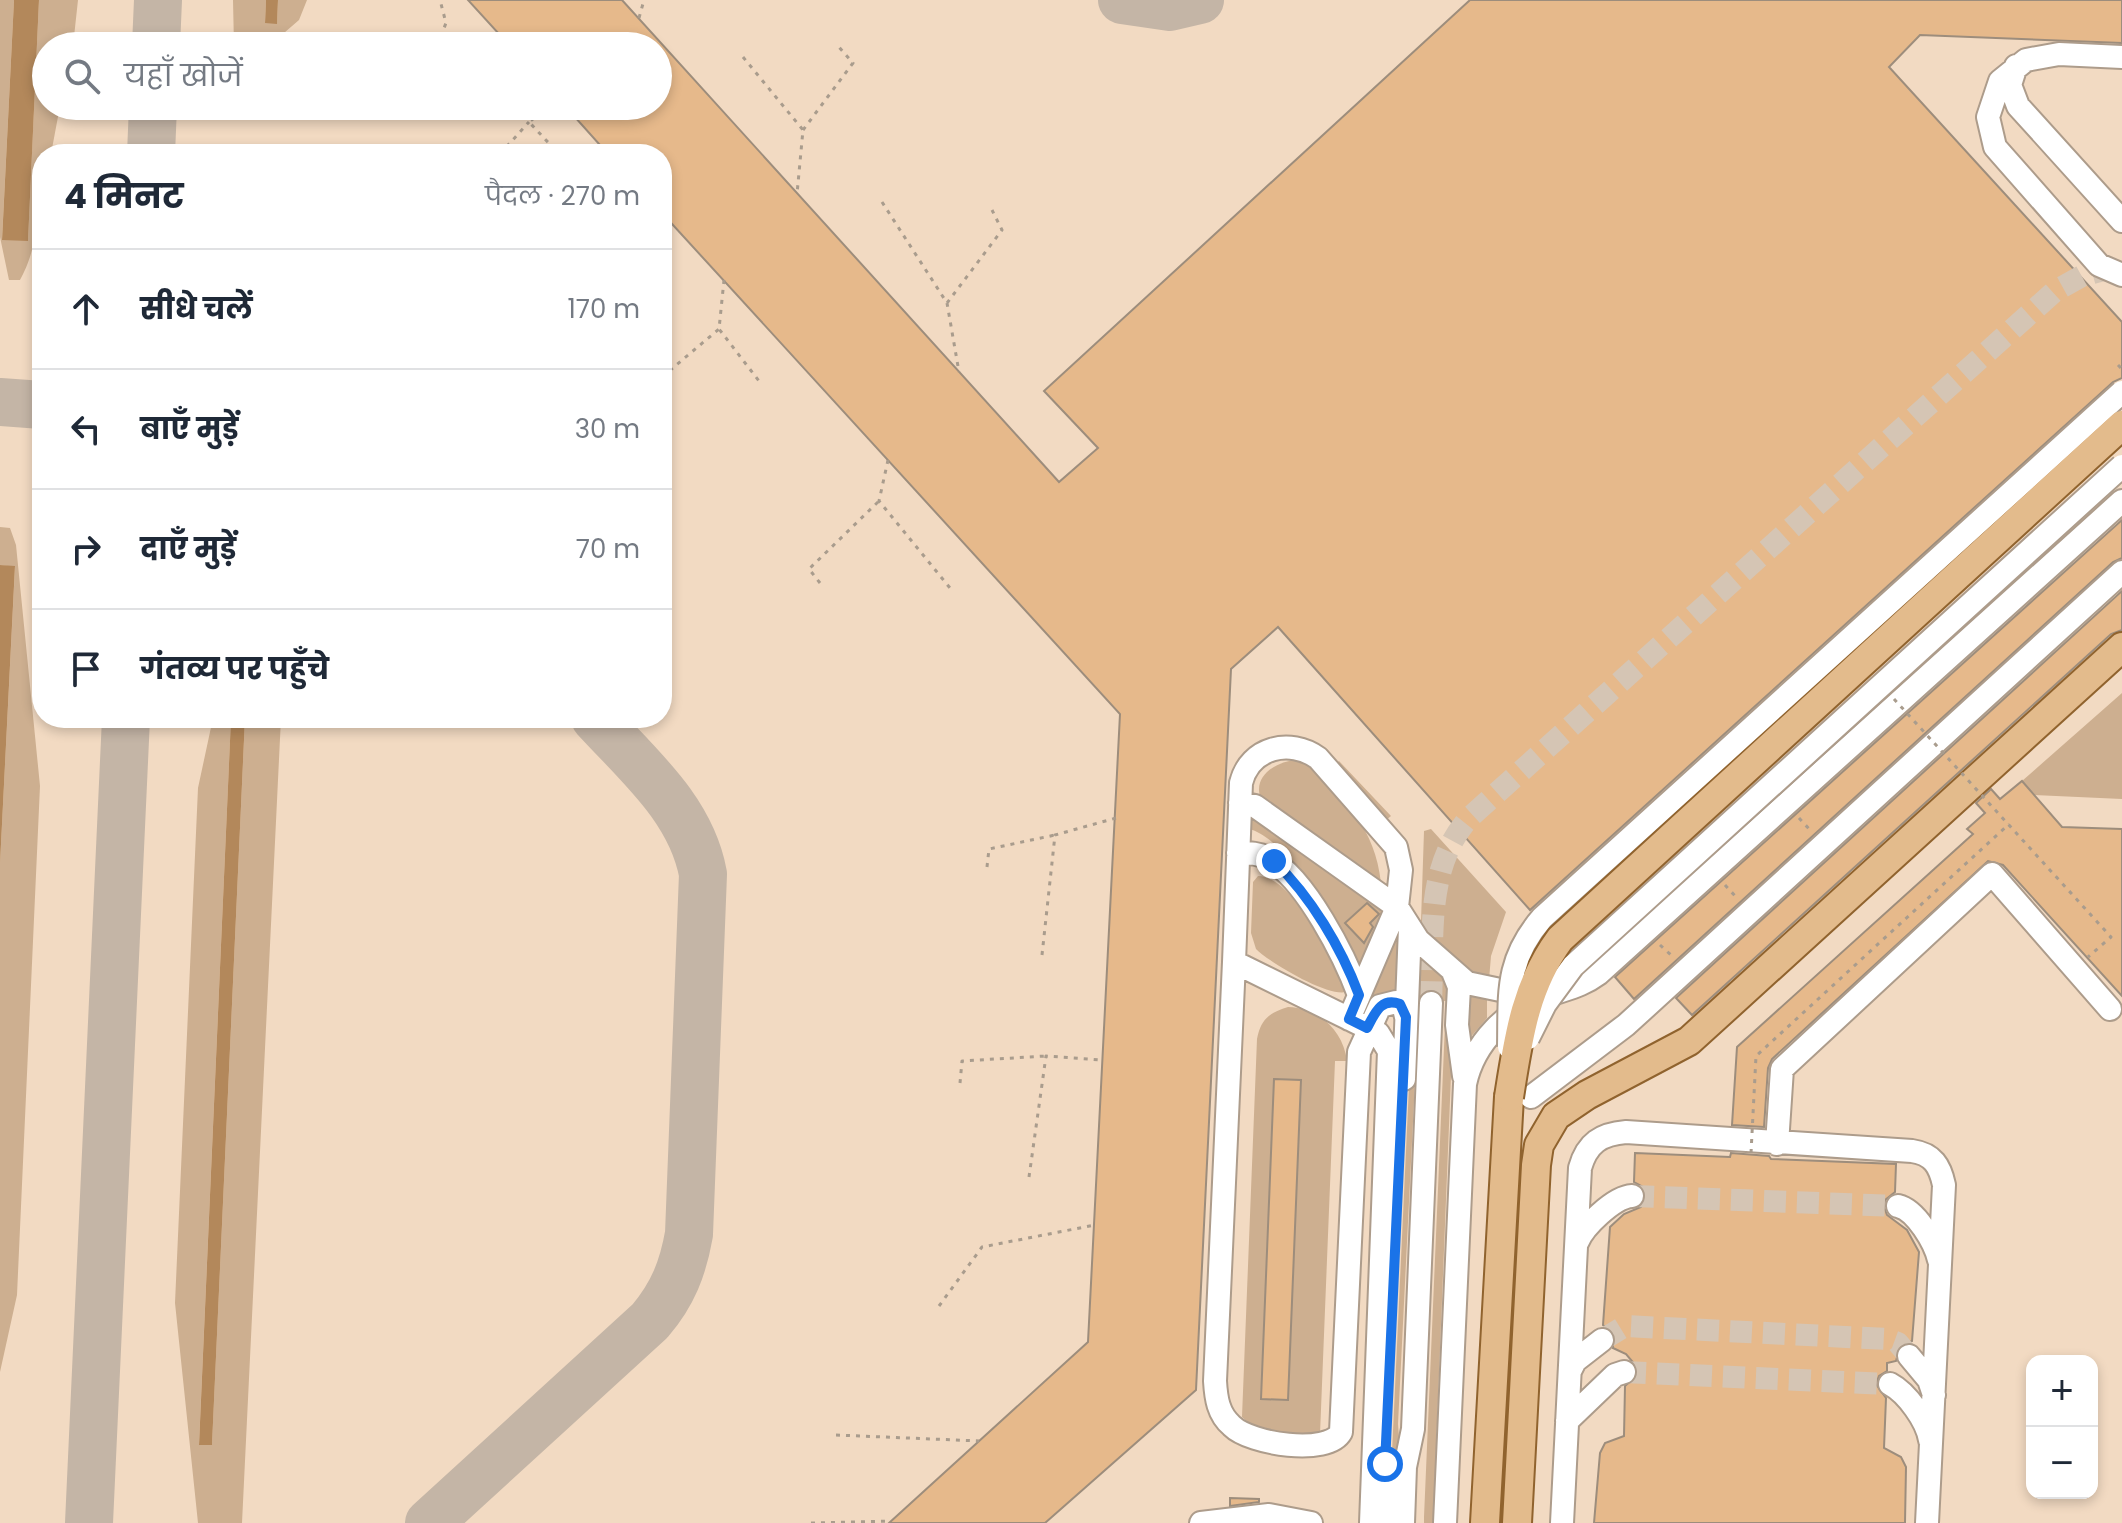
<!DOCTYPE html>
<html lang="hi">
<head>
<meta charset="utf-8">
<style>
  :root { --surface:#fff; --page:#f6f6f7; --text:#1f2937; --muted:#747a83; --line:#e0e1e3 }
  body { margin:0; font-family:Poppins,"Noto Sans Devanagari",sans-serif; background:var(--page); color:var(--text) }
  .controls { position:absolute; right:24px; bottom:24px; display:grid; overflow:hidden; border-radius:16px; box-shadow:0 4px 12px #0003 }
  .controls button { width:72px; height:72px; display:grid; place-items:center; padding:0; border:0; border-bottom:2px solid var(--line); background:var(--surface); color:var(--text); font:40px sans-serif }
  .stop { position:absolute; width:24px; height:24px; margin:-18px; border:6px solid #1a73e8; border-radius:50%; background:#fff }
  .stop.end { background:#1a73e8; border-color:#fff; box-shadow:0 2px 8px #0008 }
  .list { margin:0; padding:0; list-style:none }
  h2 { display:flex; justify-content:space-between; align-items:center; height:104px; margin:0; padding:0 32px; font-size:34px }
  h2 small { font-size:26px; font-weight:400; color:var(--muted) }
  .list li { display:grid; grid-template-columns:52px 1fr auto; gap:24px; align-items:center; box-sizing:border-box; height:120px; padding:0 32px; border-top:2px solid var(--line) }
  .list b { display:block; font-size:30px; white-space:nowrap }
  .list em { font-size:26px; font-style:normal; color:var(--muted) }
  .icon { flex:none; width:44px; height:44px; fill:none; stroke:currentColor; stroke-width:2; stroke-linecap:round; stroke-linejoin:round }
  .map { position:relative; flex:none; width:2122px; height:1523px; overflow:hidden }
  .search { position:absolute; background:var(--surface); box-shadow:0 4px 12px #0003; left:32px; top:32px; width:640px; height:88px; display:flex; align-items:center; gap:20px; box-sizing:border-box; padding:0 28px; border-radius:44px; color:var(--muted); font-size:30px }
  .panel { position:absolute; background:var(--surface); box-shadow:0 4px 12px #0003; left:32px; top:144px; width:640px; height:584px; border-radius:32px }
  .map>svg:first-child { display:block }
  .built { fill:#f2dac2; fill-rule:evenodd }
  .green { fill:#cdaf90 }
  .water { fill:#b3885b }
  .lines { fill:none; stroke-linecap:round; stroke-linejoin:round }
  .taxiway { stroke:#c4b5a6; stroke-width:48 }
  .building { fill:#e6b98b; stroke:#9d8d7c; stroke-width:2 }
  .minor-tunnel { stroke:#d5c5b4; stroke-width:22; stroke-dasharray:22 11; stroke-linecap:butt }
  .minor-casing { stroke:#ad9c8b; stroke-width:26 }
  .major-casing { stroke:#90632e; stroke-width:32 }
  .path { stroke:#a99c8d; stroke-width:3; stroke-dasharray:4 6; stroke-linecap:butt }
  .minor { stroke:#fff; stroke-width:22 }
  .major { stroke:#e3bb8c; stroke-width:28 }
  .minor-bridge-casing { stroke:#ad9c8b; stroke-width:26; stroke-linecap:butt }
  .major-bridge-casing { stroke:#90632e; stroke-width:32; stroke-linecap:butt }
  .path-bridge { stroke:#a99c8d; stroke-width:3; stroke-dasharray:4 6; stroke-linecap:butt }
  .minor-bridge { stroke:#fff; stroke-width:22 }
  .major-bridge { stroke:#e3bb8c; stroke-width:28 }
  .route { stroke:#1a73e8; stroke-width:10 }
</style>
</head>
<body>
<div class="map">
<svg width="2122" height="1523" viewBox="0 0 2122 1523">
  <rect width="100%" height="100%" fill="#f6e4d2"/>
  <path class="built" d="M0 0H2122V1523H0ZM46 46H658V106H46ZM42 154H662V718H42ZM2032 1361H2092V1493H2032Z"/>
  <path class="green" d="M0 0H14L2 239 28 240 39 0H78L73 46H46V106H60L51 154H42C42 195 40 244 20 280H9L0 237Z
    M233 0H266L265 23H277L278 0H307L299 20 269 46H234Z
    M0 527 10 528 16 545 40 786 17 1295 0 1372V864L15 567 0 565Z
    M2122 693V799L2034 795 2022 781Z
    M213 718H231L199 1444 212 1445 245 718H281L242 1523H198L175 1303 198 788Z
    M1295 760 1307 765C1346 801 1375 828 1381 883L1261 799C1252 777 1275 762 1295 760Z
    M1339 761 1391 816 1385 821 1334 766Z
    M1253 820H1261L1386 909 1363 973C1339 937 1291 839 1249 829L1246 823Z
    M1431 829 1506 912 1491 956 1489 980C1466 971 1429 945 1421 921L1424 831Z
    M1258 876C1294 877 1330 957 1346 985V992C1328 997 1270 963 1256 949L1251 933 1253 882Z
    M1401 925 1403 991 1373 1000 1369 995Z
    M1419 953 1442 970 1454 1001 1433 1523H1424V1517L1446 1001 1419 1000 1398 1424 1401 1465 1390 1496 1415 957Z
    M1467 993 1487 1000V1018L1469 1039 1464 1037Z
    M1288 1007C1319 1008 1343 1030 1347 1061H1335L1320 1434C1290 1435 1266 1439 1242 1417L1257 1039C1261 1019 1269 1013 1288 1007Z"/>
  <path class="water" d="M14 0H39L28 241 2 240Z
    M266 0H278L277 24 265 23Z
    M0 565 15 566 0 864Z
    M231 718H245L212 1445H199Z"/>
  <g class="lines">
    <path class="taxiway" d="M1122 0 1170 7 1200 0
      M156 46 158 0
      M151 154 153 106
      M0 402 42 405
      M89 1523 126 718
      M429 1523 650 1321C673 1294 683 1268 689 1234L703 874C691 809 638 765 595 718"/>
  </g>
  <path class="building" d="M468 0H622L1059 482 1098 448 1044 391 1470 0H2122V43L1920 35 1889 67 2122 322V378L2113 382 1530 910 1278 627 1231 669 1196 1390 1045 1523H889L1088 1342 1120 714 662 213V154H608L565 106H658V46H510Z
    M2122 520V558L2113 562 1634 999 1615 977Z
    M2122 591V630L2111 634 1692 1015 1676 998Z
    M2022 781 2062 827 2122 829V996L2003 865 1988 861 1772 1059 1768 1068 1764 1127 1732 1125 1737 1047 1973 834 1967 829 1985 813 1976 803 1991 789 2000 799Z
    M1367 903 1379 914 1370 923 1373 927 1364 943 1345 923Z
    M1274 1079 1301 1080 1288 1400 1261 1399Z
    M1635 1153 1730 1157 1731 1153 1769 1156 1771 1159 1896 1164 1895 1192 1885 1200 1884 1207 1887 1215 1907 1230 1919 1252 1912 1341 1900 1346 1896 1361 1887 1363V1371L1879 1376 1876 1384 1886 1398 1884 1448 1901 1457 1906 1467 1905 1523H1594L1600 1453 1605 1443 1624 1436 1625 1386 1638 1374 1637 1367 1626 1354 1613 1348V1332L1603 1325 1610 1227 1624 1214 1641 1207 1646 1199 1643 1187 1634 1182Z
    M1230 1498 1259 1499V1502L1230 1506Z"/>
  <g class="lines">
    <path class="minor-tunnel" d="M1431 1003C1434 940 1424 868 1469 818L2055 291 2082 276 2121 265
      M1632 1196 1898 1206
      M1602 1340 1625 1326 1887 1339 1898 1343 1909 1356
      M1624 1372 1890 1384"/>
    <defs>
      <path id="minor" d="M2122 57 2059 54 2026 60 2000 81 1988 117 1995 147 2099 265 2122 275
        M2016 66 2010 85 2018 106 2122 221
        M1240 803 1255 806 1397 907 1349 1019
        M1238 853C1249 853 1260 853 1269 859 1306 879 1345 957 1359 995
        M1234 962 1215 1381C1216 1398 1218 1414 1232 1426 1250 1444 1328 1456 1341 1432L1359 1052 1380 1006 1396 1002 1404 1008 1406 1017
        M1453 972 1459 987 1457 1025 1464 1076
        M1404 1079 1410 928
        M1531 1097 1626 1025 2122 572
        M1777 1144 1782 1069 1992 874 2110 1009
        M1898 1206C1916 1210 1935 1243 1939 1260
        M1577 1243C1583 1227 1614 1197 1632 1196
        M1909 1356 1929 1380 1934 1395
        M1570 1371 1575 1361 1602 1340
        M1890 1384C1907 1393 1927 1421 1930 1440
        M1567 1421 1615 1375 1624 1372
        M1385 1485 1388 1523
        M1201 1523 1269 1515 1311 1523
        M1371 1523 1389 1051 1378 1033 1234 962 1241 783C1250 747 1290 738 1318 758L1396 847 1401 870 1397 907 1418 940 1467 983 1529 996
        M1403 1523 1405 1467 1413 1429 1431 1003
        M1445 1523 1465 1084C1474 1042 1507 1010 1547 996 1565 989 1582 986 1598 974L2122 501
        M1562 1523 1580 1168C1587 1143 1601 1134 1626 1132L1912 1151C1933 1154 1940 1166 1944 1185L1927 1523"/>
      <path id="major" d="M1485 1523 1509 1097
        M1517 1523 1536 1165 1539 1145 1556 1116 1587 1095 1689 1041 2122 647"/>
    </defs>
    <use href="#minor" class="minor-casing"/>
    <use href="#major" class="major-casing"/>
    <path class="path" d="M639 18 644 0
      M437 46 446 23 440 0
      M743 57 803 130 797 194
      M550 106 529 122 559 154
      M803 130 853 63 839 47
      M500 154 529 122
      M882 202 947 303 959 372
      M724 280 719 329 759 381
      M947 303 1002 230 992 210
      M2118 365 2122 369
      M662 377 719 329
      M888 460 879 501 950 588
      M820 583 809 569 879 501
      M1799 818 1810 830
      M987 867 989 849 1055 835
      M1725 885 1736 897
      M1660 945 1672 956
      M1042 955 1055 835 1116 818
      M960 1083 962 1061 1046 1056
      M1029 1177 1046 1056 1101 1060
      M939 1306 982 1247 1095 1225
      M836 1435 979 1441
      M811 1523 891 1521"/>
    <use href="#minor" class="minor"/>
    <use href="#major" class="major"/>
    <defs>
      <path id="minor-bridge" d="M1528 1038 1545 1004 1573 966 2122 466
        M1509 1047C1510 994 1505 961 1542 918L2122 392"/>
      <path id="major-bridge" d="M1509 1097C1518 1040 1525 986 1560 939L2122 425"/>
    </defs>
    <use href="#minor-bridge" class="minor-bridge-casing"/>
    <use href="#major-bridge" class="major-bridge-casing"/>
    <path class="path-bridge" d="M1894 699 2111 937 2088 957
      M1751 1153 1756 1056 2009 824"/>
    <use href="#minor-bridge" class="minor-bridge"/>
    <use href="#major-bridge" class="major-bridge"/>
  </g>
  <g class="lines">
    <path class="route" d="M1274 861C1311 897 1341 947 1359 995L1349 1019 1367 1028C1375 1013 1381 997 1400 1004L1406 1017 1385 1464"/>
  </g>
</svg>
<div class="controls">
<button>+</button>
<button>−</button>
</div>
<div class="stop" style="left:1385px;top:1464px"></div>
<div class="stop end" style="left:1274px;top:861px"></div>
<div class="search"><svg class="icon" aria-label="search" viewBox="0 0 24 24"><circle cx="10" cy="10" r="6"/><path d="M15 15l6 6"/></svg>यहाँ खोजें</div>
<section class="panel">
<h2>4 मिनट<small>पैदल · 270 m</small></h2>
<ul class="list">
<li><svg class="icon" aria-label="ahead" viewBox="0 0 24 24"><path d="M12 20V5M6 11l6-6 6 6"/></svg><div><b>सीधे चलें</b></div><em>170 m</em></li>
<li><svg class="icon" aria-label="left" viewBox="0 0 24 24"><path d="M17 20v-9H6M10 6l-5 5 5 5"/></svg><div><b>बाएँ मुड़ें</b></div><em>30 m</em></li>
<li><svg class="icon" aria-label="right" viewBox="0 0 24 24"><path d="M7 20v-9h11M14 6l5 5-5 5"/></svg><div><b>दाएँ मुड़ें</b></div><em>70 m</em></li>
<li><svg class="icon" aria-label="arrive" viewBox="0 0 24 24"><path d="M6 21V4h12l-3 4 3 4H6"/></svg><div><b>गंतव्य पर पहुँचे</b></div></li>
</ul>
</section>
</div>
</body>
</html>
